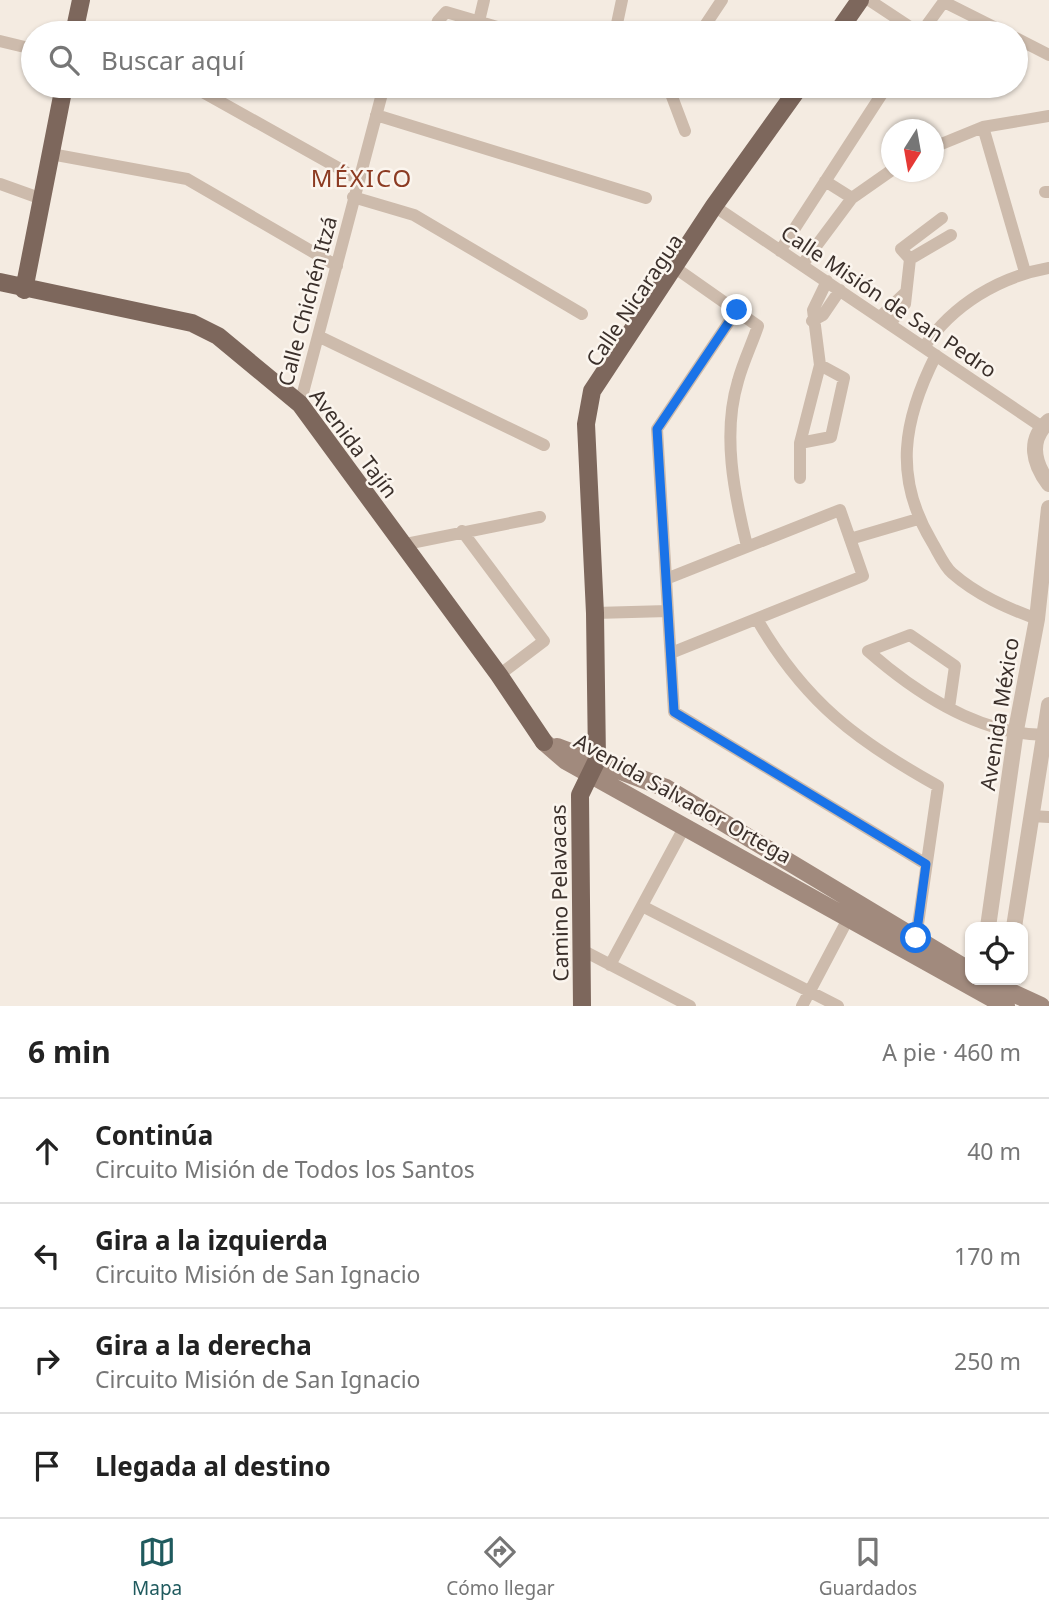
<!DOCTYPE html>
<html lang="es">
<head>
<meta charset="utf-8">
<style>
  :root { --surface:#fff; --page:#f2f2f2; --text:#222; --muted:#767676; --line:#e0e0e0; --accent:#1f5a5e }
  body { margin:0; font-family:"Noto Sans",sans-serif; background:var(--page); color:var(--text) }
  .controls { position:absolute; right:21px; bottom:21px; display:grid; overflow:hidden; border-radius:14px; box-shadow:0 2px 5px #0004 }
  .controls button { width:63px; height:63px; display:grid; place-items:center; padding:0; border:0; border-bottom:2px solid var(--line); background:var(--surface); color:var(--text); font:35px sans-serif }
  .compass { position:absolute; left:881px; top:119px; width:63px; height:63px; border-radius:50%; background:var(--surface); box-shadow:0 2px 5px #0004; rotate:191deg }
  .stop { position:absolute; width:21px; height:21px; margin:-16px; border:5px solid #1a73e8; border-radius:50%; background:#fff }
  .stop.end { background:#1a73e8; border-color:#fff; box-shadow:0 2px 7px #0008 }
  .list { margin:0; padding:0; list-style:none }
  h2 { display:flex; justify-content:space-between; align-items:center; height:91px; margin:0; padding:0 28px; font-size:30px }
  h2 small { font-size:23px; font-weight:400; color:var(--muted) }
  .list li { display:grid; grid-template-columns:46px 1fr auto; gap:21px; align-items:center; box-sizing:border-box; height:105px; padding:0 28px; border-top:2px solid var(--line) }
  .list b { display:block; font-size:26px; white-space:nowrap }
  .list p { margin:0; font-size:23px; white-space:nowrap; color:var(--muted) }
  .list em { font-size:23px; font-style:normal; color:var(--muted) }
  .icon { flex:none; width:38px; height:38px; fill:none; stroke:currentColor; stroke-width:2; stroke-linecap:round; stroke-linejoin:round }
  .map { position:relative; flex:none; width:1049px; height:1006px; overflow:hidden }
  .search { position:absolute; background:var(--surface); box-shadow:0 2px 5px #0004; left:21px; right:21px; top:21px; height:77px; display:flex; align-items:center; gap:18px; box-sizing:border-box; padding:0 24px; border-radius:38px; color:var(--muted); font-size:26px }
  .sheet { height:511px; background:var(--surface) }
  nav { display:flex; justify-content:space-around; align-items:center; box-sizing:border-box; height:98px; border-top:2px solid var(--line); background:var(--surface); font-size:19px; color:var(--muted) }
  nav a { display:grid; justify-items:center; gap:4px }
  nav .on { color:var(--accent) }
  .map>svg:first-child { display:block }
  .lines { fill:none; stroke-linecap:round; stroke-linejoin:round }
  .minor { stroke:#cdbbac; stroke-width:12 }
  .tertiary { stroke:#cdbbac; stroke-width:16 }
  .secondary { stroke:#a18a7d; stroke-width:18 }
  .primary { stroke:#7d675c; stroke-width:18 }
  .route { stroke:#1a73e8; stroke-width:9 }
  .labels { text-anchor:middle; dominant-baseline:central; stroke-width:5; stroke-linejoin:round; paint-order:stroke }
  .street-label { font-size:21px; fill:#3b302b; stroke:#fbf5ee }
  .quarter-label { font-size:24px; letter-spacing:2px; fill:#8c3b22; stroke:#fbf5ee }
</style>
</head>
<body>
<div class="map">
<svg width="1049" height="1006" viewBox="0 0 1049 1006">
  <rect width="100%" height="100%" fill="#f4ebe1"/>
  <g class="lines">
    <path class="minor" d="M869 0 919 33
      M944 2 1006 33
      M479 21 484 0
      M434 33 438 21 446 12 518 33
      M615 33 622 0
      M700 33 722 0
      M921 33 945 0
      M1016 38 1049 55
      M0 41 33 49
      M192 86 358 179
      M668 86 685 131
      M376 115 646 198
      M983 127 1025 272
      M934 147 983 127 1049 116
      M51 154 187 179 337 266
      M825 181 852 198
      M0 184 42 199
      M1045 192H1049
      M353 197 414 215 582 314
      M714 206 1042 427
      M780 251 887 86
      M910 259 951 235
      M802 265 852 198 892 170
      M674 267 758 326C752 344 743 362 738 381 722 434 734 493 747 546
      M737 310 657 429 674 712 926 864
      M880 317 905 293
      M812 321 823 315 840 290
      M890 324 905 304 910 259 901 249 942 218
      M318 336 544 445
      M924 347C953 305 998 277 1049 268
      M936 355C903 420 893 477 932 542 938 552 944 566 952 573 977 595 1007 608 1037 619
      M300 404 384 86
      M800 443 831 437 844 378 820 365
      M800 478V443L820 365 813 310 827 281
      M462 531 544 641 499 675
      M850 539 918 519
      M401 545 540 517
      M666 579 840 510 863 576 671 653
      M595 613 668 611
      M758 621C805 702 857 741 938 786L916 938
      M949 708 955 666 910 635 868 651C917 694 981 736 1049 735
      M1031 816 1049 817
      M642 906 838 1006
      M582 950 690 1006
      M610 965 685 826
      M802 1006 849 917"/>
    <path class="tertiary" d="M1049 421C1027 440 1034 464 1049 484
      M988 927 1016 730 1037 619 1049 508
      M1014 927 1049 705"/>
    <path class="secondary" d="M544 742 566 761 1006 1006
      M557 747 666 788 970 971
      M985 980 1041 1006"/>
    <path class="primary" d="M74 33 81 0
      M837 33 860 0
      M0 282 192 323 218 336 300 404 499 675 544 742
      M24 290 64 86
      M582 1006 580 795 597 760 595 613 586 424 592 391 714 206 800 86"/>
  </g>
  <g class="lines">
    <path class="route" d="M737 310 657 429 674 712 926 864 916 938"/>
  </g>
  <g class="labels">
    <g class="street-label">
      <text transform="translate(634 300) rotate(-56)">Calle Nicaragua</text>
      <text transform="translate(307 301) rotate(-75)">Calle Chichén Itzá</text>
      <text transform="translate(889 301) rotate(34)">Calle Misión de San Pedro</text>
      <text transform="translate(354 443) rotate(53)">Avenida Tajín</text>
      <text transform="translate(999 714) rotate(-81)">Avenida México</text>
      <text transform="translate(683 798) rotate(29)">Avenida Salvador Ortega</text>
      <text transform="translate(559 893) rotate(-91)">Camino Pelavacas</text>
    </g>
    <g class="quarter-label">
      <text x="362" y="177">MÉXICO</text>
    </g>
  </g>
</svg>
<div class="controls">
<button><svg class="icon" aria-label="locate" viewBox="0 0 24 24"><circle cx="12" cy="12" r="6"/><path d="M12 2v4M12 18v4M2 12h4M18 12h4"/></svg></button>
</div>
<svg class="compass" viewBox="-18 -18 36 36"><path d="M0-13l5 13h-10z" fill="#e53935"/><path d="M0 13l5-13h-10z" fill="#767676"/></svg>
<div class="stop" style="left:916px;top:938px"></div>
<div class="stop end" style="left:737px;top:310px"></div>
<div class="search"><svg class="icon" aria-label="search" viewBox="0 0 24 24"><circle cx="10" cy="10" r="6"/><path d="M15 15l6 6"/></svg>Buscar aquí</div>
</div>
<section class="sheet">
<h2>6 min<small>A pie · 460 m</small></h2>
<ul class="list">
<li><svg class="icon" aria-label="ahead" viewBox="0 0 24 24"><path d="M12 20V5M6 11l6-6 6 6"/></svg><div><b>Continúa</b><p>Circuito Misión de Todos los Santos</p></div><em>40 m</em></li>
<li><svg class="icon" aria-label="left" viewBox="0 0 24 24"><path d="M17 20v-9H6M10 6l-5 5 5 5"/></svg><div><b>Gira a la izquierda</b><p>Circuito Misión de San Ignacio</p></div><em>170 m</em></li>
<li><svg class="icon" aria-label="right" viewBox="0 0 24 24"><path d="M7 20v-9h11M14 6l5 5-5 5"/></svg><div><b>Gira a la derecha</b><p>Circuito Misión de San Ignacio</p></div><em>250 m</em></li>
<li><svg class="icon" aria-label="arrive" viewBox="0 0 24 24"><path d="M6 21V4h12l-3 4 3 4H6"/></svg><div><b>Llegada al destino</b></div></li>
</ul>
</section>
<nav>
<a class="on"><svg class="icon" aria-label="map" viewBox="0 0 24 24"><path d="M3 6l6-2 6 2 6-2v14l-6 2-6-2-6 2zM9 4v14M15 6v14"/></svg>Mapa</a>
<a><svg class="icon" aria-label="directions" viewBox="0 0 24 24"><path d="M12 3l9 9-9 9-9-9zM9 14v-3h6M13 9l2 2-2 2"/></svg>Cómo llegar</a>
<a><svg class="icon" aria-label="saved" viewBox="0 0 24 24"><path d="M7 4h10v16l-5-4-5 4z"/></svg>Guardados</a>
</nav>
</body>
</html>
